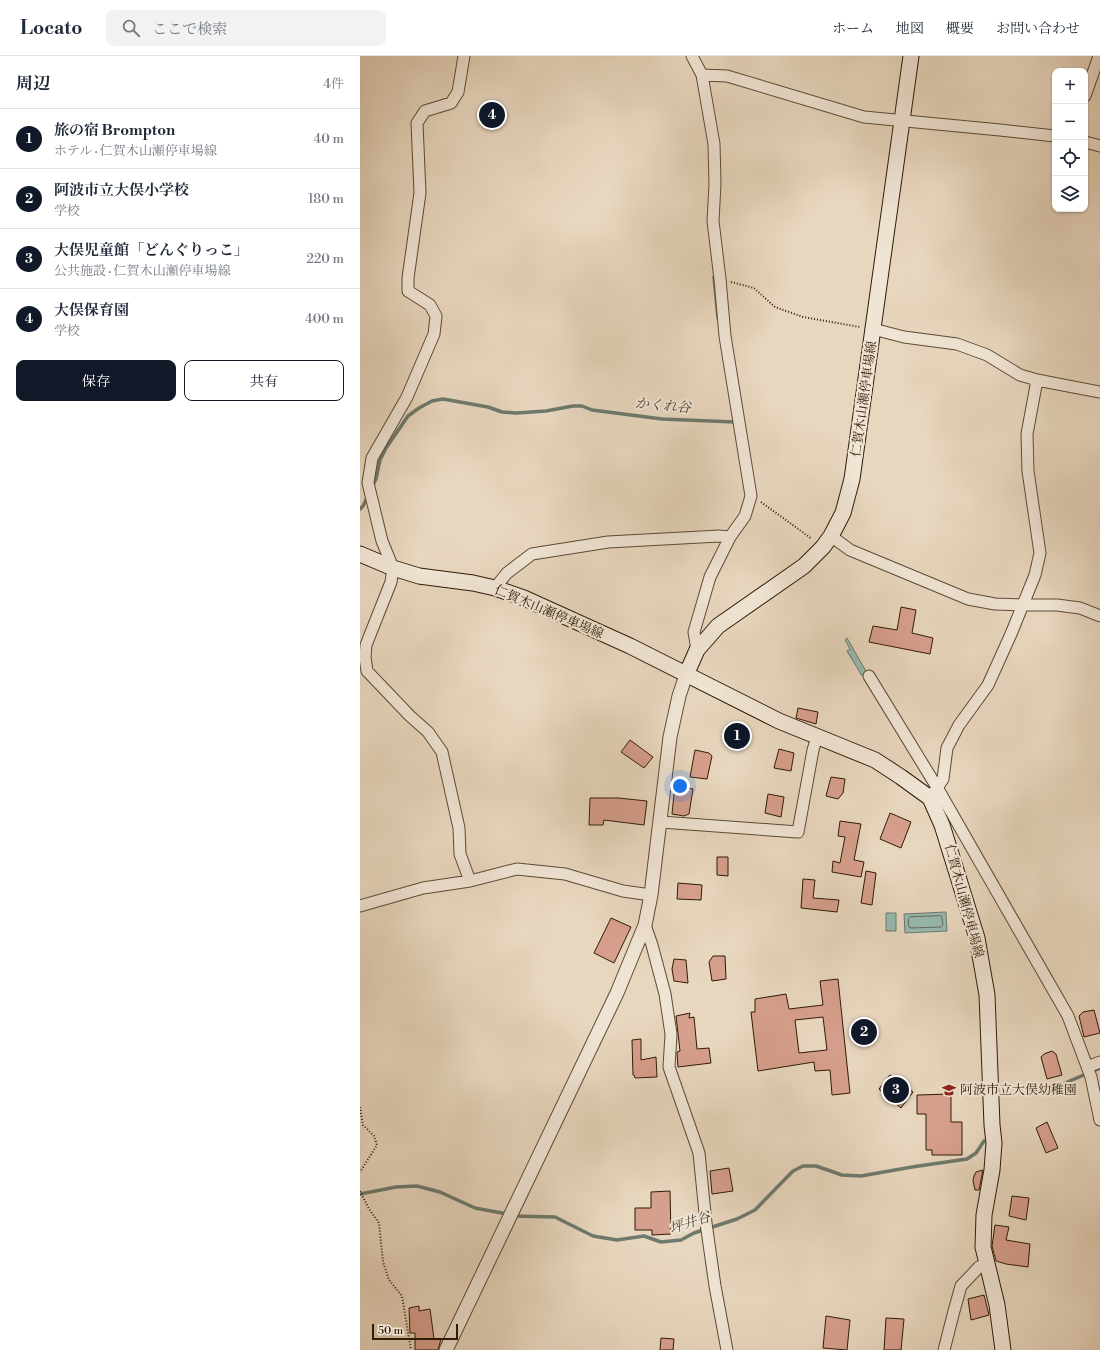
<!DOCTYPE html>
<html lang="ja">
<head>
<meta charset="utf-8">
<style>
  :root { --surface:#fff; --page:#f2f2f3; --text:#1f2937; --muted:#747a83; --line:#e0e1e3; --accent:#111827 }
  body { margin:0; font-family:"Libre Bodoni","Noto Serif JP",serif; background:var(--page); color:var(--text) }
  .controls { position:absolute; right:12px; top:12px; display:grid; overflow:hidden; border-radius:8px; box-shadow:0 1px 3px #0004 }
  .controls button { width:36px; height:36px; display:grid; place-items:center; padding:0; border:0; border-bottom:1px solid var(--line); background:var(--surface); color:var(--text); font:20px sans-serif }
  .scale { position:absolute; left:12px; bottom:10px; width:86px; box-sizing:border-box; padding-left:4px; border:2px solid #2f1b06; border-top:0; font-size:11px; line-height:14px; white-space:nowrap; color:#2f1b06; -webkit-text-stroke:3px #f0e5d5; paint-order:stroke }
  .you { position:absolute; left:320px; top:730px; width:14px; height:14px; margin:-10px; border:3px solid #fff; border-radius:50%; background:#1a73e8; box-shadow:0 0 0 6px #1a73e833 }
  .badge { display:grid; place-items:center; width:26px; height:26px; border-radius:50%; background:var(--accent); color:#fff; font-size:13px; font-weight:700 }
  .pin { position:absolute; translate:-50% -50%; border:2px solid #fff; box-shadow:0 1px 4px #0006 }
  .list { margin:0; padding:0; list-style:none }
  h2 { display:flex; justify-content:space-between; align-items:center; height:52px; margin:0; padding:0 16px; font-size:17px }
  h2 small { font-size:13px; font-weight:400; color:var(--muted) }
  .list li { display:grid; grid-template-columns:26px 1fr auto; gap:12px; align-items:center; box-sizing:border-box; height:60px; padding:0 16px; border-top:1px solid var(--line) }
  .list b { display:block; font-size:15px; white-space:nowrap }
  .list p { margin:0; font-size:13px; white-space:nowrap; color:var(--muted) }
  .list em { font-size:13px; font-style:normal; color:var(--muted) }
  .actions { display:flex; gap:8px; padding:12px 16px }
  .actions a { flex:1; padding:9px 0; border:1px solid var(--accent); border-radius:8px; text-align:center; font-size:14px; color:var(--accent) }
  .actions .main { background:var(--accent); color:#fff }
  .icon { flex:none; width:22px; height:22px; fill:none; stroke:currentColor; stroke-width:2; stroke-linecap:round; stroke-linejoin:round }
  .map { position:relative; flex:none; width:740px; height:1294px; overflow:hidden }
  header { display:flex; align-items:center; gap:24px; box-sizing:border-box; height:56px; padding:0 20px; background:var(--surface); border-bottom:1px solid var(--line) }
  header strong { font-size:19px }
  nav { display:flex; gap:22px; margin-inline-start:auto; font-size:14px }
  .search { width:280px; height:36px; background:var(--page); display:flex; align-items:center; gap:10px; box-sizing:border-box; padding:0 14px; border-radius:8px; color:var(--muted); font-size:15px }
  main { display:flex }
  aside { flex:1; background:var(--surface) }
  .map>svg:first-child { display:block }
  .water { fill:#97bab1; stroke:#6d7a6d }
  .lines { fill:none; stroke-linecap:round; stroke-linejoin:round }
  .shore { stroke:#636a5c; stroke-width:1 }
  .stream { stroke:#6d7a6d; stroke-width:3.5 }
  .building { fill:#d79f8d; stroke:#2f1b06; fill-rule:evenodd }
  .minor-casing { stroke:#5d4a34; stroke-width:13 }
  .tertiary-casing { stroke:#5d4a34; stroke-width:15 }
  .secondary-casing { stroke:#2f1b06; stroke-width:17 }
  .path { stroke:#2f1b06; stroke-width:2; stroke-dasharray:1 2; stroke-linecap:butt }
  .minor { stroke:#f0e5d5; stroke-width:11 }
  .tertiary { stroke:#f0e5d5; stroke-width:13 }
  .secondary { stroke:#f0e5d5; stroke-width:15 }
  .labels { text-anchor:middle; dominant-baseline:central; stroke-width:4; stroke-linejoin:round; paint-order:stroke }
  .street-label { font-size:13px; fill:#2f1b06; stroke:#f0e5d5 }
  .poi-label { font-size:13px; fill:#2f1b06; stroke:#f0e5d5; text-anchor:start }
  .water-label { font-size:14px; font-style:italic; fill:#4e4b39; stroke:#f0e5d5 }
</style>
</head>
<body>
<header>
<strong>Locato</strong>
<div class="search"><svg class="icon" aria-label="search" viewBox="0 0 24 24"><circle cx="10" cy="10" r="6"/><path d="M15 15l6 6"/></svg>ここで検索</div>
<nav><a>ホーム</a><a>地図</a><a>概要</a><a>お問い合わせ</a></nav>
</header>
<main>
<aside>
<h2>周辺<small>4件</small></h2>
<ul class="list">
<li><span class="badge">1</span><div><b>旅の宿 Brompton</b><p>ホテル · 仁賀木山瀬停車場線</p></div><em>40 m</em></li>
<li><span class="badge">2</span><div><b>阿波市立大俣小学校</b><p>学校</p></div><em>180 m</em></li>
<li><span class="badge">3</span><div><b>大俣児童館「どんぐりっこ」</b><p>公共施設 · 仁賀木山瀬停車場線</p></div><em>220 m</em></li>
<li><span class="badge">4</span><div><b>大俣保育園</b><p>学校</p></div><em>400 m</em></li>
</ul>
<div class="actions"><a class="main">保存</a><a>共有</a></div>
</aside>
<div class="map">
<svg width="740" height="1294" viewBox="0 0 740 1294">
  <rect width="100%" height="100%" fill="#e8d7bf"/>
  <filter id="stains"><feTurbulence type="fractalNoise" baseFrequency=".005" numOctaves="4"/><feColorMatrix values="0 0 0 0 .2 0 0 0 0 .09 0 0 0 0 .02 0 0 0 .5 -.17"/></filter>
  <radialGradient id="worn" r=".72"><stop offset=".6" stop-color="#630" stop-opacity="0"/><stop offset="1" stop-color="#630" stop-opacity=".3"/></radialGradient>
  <path class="water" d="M487 582 507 617 502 620 487 595 490 593 485 584Z
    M586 856 587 875 545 877 544 858Z
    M526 857H536V875H526Z"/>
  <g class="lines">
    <path class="shore" d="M581 860 582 862 583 869 581 871 551 872 549 871 548 863 550 861Z"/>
    <path class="stream" d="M354 221 358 262
      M12 431 16 423 20 404 26 392 48 360 59 352 72 345 83 343 128 351 142 356 157 357 186 355 213 350H222L232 354 302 363 374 366V363
      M0 453 3 450 8 440
      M692 1038 698 1030 740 1012
      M0 1138 36 1131 57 1130 80 1136 115 1152 147 1158
      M153 1160 195 1161 233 1180 257 1184 284 1180 301 1186 321 1184 334 1177 377 1163 395 1154 433 1115 443 1110H456L482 1119 501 1120 552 1111 607 1103 616 1097 624 1085"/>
  </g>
  <path class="building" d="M541 551 556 554 552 577 573 582 570 598 509 586 513 570 537 574Z
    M438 652 458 656 456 668 436 662Z
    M270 684 293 701 284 712 261 696Z
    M419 693 434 697 431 715 414 712Z
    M335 694 349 697 352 700 347 723 330 721Z
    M471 721 485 723 483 737 478 743 466 740Z
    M315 729 333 733 329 758 324 760 312 758Z
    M408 738 424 741 421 761 405 757Z
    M230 742H258L287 745 284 769 244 764 243 769H229Z
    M530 757 551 766 541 792 520 783Z
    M480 765 501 768 494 804 504 806 501 821 472 816 473 805 480 807 485 781 478 780Z
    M357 801H368V820L357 819Z
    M506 815 516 817 512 849 501 847Z
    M443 823 455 824 453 842 479 844 477 856 441 852Z
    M318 827 342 829 341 844 317 843Z
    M251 862 271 871 254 907 234 897Z
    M353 900H365L366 923 352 925 349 906Z
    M314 903 326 904 328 927 314 925 312 913Z
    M478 923 490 1037 472 1039 470 1014 455 1015 454 1006 398 1015 391 956H395V943L426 938 429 953 463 949 460 925ZM463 961 467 994 439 997 435 964Z
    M734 954 740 977 724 981 719 960 723 956Z
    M330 957 329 962 334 961 337 993 349 992 351 1007 318 1011 317 996 320 995 316 960Z
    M281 983V1004L296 1001 297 1021 275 1022 274 1019H273L272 984Z
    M692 995 696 998 702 1019 687 1023 681 1001 684 998Z
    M530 1019 553 1036 541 1052 519 1033Z
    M591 1038V1066H602V1099H572V1094H566V1058H557V1039Z
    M687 1066 698 1092 686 1097 676 1072Z
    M369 1112 373 1135 352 1138 350 1115Z
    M623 1114 619 1134H615L613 1125 614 1120 616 1116Z
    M310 1135 311 1178 292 1179V1174H275V1152H291V1136Z
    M652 1140 669 1142 666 1164 649 1160Z
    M635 1169 649 1171 646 1184 670 1188 668 1211 646 1208 636 1205 632 1190Z
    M624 1239 629 1259 611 1264 608 1243Z
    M59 1250V1255L70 1253 74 1283H81L78 1294H55V1277H50L49 1252Z
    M466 1260 490 1264 487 1294 463 1292Z
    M526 1262 544 1263 541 1294H524Z
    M301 1282 314 1283 313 1294H300Z"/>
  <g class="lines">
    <defs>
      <path id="minor" d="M104 0 98 36 91 47 65 55 57 67 60 137 48 222V235L70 249 76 260 74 278 47 341 12 402 8 427 22 485 33 512 31 526 6 589 5 601 7 615 50 660 68 676 82 696 99 772 100 798 110 825
        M332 0 342 19 354 88 355 128 353 165 360 223 365 280 391 440 385 460 370 481 350 521 334 576 337 594
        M342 19 367 20 504 61 640 74 695 80
        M725 40 739 0
        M725 86 740 90
        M513 273 544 281 597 288 627 299 660 319 677 324 740 336
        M471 480 490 494 608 543 635 548 663 549H697L720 552 740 560
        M135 532 147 517 172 498 248 486 359 480 370 481
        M509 620 578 733 708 960 731 1021 740 1064
        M574 736 583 723 587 692 599 669 628 629 651 578 675 519 680 497 668 415 667 378 677 324
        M301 766 438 776 453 694 457 681
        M0 850 63 832 110 825 157 813 205 818 263 835 291 839
        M285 869 292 889 305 938 311 978 309 1011 339 1097 346 1167 355 1230 367 1294
        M727 1011 740 1006
        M584 1294 594 1255 601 1230 619 1211 627 1208"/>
      <path id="tertiary" d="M86 1294 257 937 285 869 291 839 310 681 319 640 326 619"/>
      <path id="secondary" d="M0 498 33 512 59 520 113 527 135 532 164 542 270 590 419 665 515 704 541 721 570 742 582 769 617 882 627 939 632 1069 634 1087 632 1114 624 1159 623 1191 637 1249 643 1294
        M326 619 337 594 358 570 444 510 463 491 471 480 483 457 492 423 551 0"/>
    </defs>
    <use href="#minor" class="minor-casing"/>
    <use href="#tertiary" class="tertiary-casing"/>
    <use href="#secondary" class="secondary-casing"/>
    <path class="path" d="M371 226 394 232 415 251 443 261 500 271
      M401 446 452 483
      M0 1051 3 1069 14 1080 17 1089 0 1116
      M0 1135 9 1153 19 1167 23 1206 29 1224 42 1240 51 1294"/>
    <use href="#minor" class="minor"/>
    <use href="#tertiary" class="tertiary"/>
    <use href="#secondary" class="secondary"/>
  </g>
  <defs>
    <symbol id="school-bare" viewBox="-9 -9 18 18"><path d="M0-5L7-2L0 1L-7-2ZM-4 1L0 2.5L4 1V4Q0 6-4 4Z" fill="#8f2418" stroke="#f0e5d5" stroke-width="2.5" paint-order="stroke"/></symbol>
  </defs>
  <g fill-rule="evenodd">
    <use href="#school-bare" x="579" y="1024" width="20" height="20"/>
  </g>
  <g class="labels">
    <g class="street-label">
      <text transform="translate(504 343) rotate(-82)">仁賀木山瀬停車場線</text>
      <text transform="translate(189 556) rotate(23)">仁賀木山瀬停車場線</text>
      <text transform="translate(604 845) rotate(75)">仁賀木山瀬停車場線</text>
    </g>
    <g class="poi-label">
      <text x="600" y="1034">阿波市立大俣幼稚園</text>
    </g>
    <g class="water-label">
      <text transform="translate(303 350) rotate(5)">かくれ谷</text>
      <text transform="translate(330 1167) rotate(-18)">坪井谷</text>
    </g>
  </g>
  <rect width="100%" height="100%" filter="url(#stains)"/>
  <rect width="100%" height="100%" fill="url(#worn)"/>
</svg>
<div class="controls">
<button>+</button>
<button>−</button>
<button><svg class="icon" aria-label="locate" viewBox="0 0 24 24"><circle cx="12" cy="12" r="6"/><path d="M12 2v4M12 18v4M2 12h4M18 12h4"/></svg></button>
<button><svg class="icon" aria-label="layers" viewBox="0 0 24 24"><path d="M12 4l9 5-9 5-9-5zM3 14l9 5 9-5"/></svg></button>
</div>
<div class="scale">50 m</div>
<div class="you"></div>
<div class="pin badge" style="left:377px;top:680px">1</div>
<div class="pin badge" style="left:504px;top:976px">2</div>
<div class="pin badge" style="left:536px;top:1034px">3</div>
<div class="pin badge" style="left:132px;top:59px">4</div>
</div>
</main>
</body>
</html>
